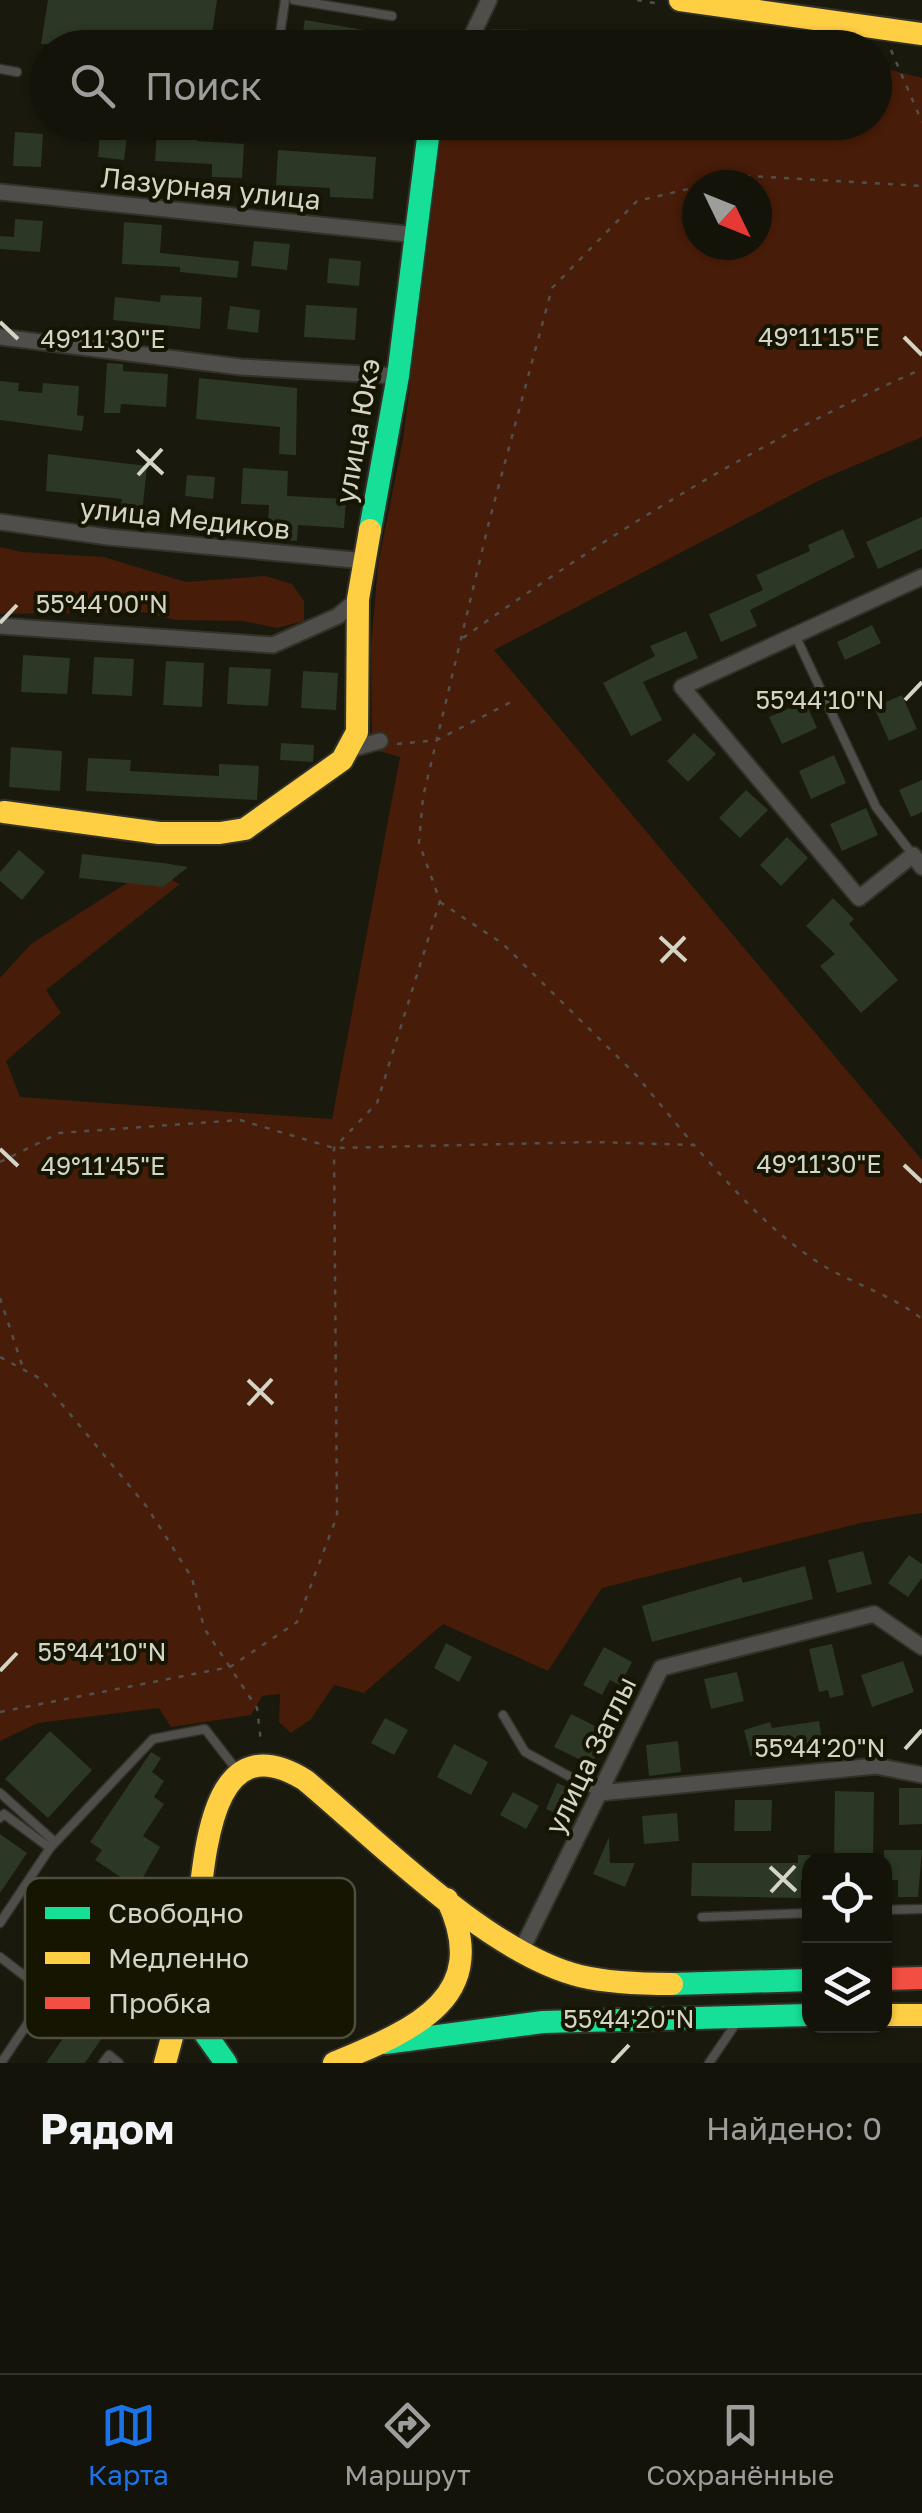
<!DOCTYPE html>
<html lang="ru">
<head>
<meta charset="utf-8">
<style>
  :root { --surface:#13130a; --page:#202018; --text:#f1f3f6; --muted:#9d9e9c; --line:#32322b; --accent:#1a73e8 }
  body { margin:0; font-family:"Golos Text",sans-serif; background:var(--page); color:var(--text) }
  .controls { position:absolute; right:30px; bottom:30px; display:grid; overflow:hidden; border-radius:20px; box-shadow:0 2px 8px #0004 }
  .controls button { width:90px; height:90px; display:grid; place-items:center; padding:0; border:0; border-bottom:2px solid var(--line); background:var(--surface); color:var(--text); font:50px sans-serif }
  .compass { position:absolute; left:682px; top:170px; width:90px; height:90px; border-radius:50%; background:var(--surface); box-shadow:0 2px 8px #0004; rotate:133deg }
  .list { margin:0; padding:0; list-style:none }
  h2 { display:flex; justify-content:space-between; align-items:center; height:130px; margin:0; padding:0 40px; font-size:42px }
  h2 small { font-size:32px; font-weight:400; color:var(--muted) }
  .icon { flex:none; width:55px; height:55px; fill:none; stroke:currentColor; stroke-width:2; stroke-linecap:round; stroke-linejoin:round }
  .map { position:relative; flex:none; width:922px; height:2063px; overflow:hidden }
  .search { position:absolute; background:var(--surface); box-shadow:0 2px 8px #0004; left:30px; right:30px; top:30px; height:110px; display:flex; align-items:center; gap:25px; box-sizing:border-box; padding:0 35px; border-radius:55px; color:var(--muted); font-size:38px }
  .sheet { height:310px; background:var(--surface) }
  nav { display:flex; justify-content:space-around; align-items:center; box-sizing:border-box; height:140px; border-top:2px solid var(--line); background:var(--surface); font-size:28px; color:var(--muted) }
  nav a { display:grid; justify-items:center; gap:5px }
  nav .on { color:var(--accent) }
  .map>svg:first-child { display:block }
  .green { fill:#471c08; fill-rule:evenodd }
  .building { fill:#2c3725 }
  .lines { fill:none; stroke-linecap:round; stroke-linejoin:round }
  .lane-casing { stroke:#323229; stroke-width:11 }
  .street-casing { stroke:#323229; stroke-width:19 }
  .fast-casing { stroke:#323229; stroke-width:26 }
  .slow-casing { stroke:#323229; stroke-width:26 }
  .jam-casing { stroke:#323229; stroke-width:26 }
  .path { stroke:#52504b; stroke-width:2.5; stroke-dasharray:5 8; stroke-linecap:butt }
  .lane { stroke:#504e4a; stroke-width:8 }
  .street { stroke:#504e4a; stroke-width:15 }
  .fast { stroke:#16e098; stroke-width:22 }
  .slow { stroke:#ffcf43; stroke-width:22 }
  .jam { stroke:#f24e42; stroke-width:22 }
  .ticks { fill:none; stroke:#d3d4c6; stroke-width:4 }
  .labels { text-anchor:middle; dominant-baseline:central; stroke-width:8; stroke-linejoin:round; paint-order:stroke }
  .street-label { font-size:28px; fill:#d3d4c6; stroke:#151502 }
  .key { fill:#151502; stroke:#4e4e3d; stroke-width:2.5 }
  .key-label { font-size:28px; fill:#d3d4c6 }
  .ticks-label { font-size:25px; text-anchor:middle; fill:#d3d4c6; stroke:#151502; stroke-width:8; stroke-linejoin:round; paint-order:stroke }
</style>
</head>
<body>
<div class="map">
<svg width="922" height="2063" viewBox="0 0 922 2063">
  <rect width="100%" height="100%" fill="#19190e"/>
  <path class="green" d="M491 29H520L706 47H478Z
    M875 66 922 78V437L818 481 494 650 922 1160V1513L861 1523 602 1588 548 1671 443 1624 364 1693 334 1685 311 1719 291 1733 279 1722 280 1694 262 1696 251 1715 171 1727 159 1708 38 1723 0 1741V978L31 944 149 869 180 884 46 990 61 1013 6 1061 20 1097 332 1119 400 757 372 749 371 647 378 564 403 439 443 123 874 122ZM697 185H757V245H697Z
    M0 547 22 552 104 557 186 582 265 576 292 584 304 601V621L277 628 243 621 176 620 142 612 0 614Z"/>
  <path class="building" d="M48 0H217L210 48 41 44Z
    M305 20 405 37 403 48H300Z
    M157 128 198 130 197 141 244 144 242 178 212 177V164L155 161Z
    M15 132 43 134 41 167 13 166Z
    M100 133 127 136 124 160 98 157Z
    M278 150 376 157 373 199 330 197V188L276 185Z
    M15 219 43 221 40 252 0 249V236L14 237Z
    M124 222 162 225 160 253 239 261 237 278 180 272V267L122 264Z
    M254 241 290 244 287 270 251 266Z
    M329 258 361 261 359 286 327 283Z
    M161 295 202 297 200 329 113 320 115 297 160 302Z
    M306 305 357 308 355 340 304 337Z
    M230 306 260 310 258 333 227 329Z
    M107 363 123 364V371L168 374 166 407 121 404 120 413H104Z
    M199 378 297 388 296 455 279 454 280 427 196 419Z
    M0 381 19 383 18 391 42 393 43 383 79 386 77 415 84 416 82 431 0 420Z
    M48 454 147 466 142 515 120 513 122 499 46 491Z
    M243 468 288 471 287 496 346 499 344 528 298 525 297 541 267 539 269 505 241 504Z
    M187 475 215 477 213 499 185 496Z
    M922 517V549L878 569 866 542Z
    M843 529 855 557 750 610 757 626 721 642 709 614 763 590 756 575 810 551 808 545Z
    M872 625 881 643 845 660 837 642Z
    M686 631 698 658 643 682 662 720 631 736 603 683 655 656 650 646Z
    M23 655 70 658 67 694 21 692Z
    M94 657 134 659 132 696 92 694Z
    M166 661 204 663 202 707 163 705Z
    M229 667 271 669 268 706 227 704Z
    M303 671 338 673 336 710 301 708Z
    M902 695 917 729 889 741 874 707Z
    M805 701 817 728 782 744 769 717Z
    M694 733 716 754 688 782 667 761Z
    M281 743 314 745 313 762 280 760Z
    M11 747 62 751 60 791 9 787Z
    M834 755 846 783 811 799 799 771Z
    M88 758 131 760 130 771 219 776V764L259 766 257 800 86 791Z
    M922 780V812L911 817 899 790Z
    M746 790 768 810 740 838 719 818Z
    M866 808 878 835 842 851 830 824Z
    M787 837 808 858 781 886 760 865Z
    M19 850 45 872 22 900 0 881V872Z
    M82 854 163 863 188 867 163 887 79 878Z
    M833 898 854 919 849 924 898 980 861 1013 820 966 835 954 806 926Z
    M863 1551 872 1584 837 1593 828 1560Z
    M909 1555 922 1564V1578L908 1597 888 1583Z
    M805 1566 813 1599 652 1642 642 1606 741 1577 743 1583Z
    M446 1643 472 1657 459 1682 434 1668Z
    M832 1644 844 1695 830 1698 828 1690 819 1692 809 1649Z
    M604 1647 632 1662 620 1685 610 1680 602 1695 583 1685Z
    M903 1661 914 1692 872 1707 861 1675Z
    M737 1672 744 1701 711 1709 704 1679Z
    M571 1714 607 1732 591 1765 554 1747Z
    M385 1718 408 1730 394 1755 371 1743Z
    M819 1721 823 1747 794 1752 792 1744 751 1756 744 1730 770 1722 772 1728Z
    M50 1731 92 1770 48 1818 5 1779Z
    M678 1741 681 1772 649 1776 646 1745Z
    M454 1744 488 1762 471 1795 437 1777Z
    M151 1752 161 1758 152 1772 164 1781 154 1797 164 1804 143 1836 160 1847 137 1888 95 1860 102 1850 90 1842Z
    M557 1783 581 1793 570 1819 546 1809Z
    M899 1788H922V1824L899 1825Z
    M835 1791 874 1792 873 1860H834Z
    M513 1792 539 1806 526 1829 500 1815Z
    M735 1800H772L771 1831H734Z
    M677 1813 679 1841 644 1844 642 1816Z
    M0 1834 27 1853 0 1893Z
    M609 1837 610 1863H635L625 1887 593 1874Z
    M884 1850H922L918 1897H898V1880H884Z
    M798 1855H810V1880H801V1898L691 1896 692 1863H798Z
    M89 2001 115 2019 85 2063H46Z"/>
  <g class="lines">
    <defs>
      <path id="lane" d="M294 0 392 16
        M278 48 285 0
        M0 69 17 72
        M795 635 876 807 913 855
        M503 1715 525 1752 598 1792
        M0 1793 55 1842
        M0 1818 4 1814 50 1848 0 1923
        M50 1848 153 1739 205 1729 236 1769
        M884 1910 922 1909
        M702 1917 810 1913
        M196 1944 231 1952
        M0 1957 43 1990 42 2002 1 2063
        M202 2024 230 2013
        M103 2063 109 2055 119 2063
        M709 2063 739 2019"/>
      <path id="street" d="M466 48 489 0
        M0 192 417 235
        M0 337 241 367 398 376
        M0 522 108 537 365 561
        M922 577 682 687 859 898 913 855 922 867
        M0 626 273 645 338 616 358 599
        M351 749 380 741
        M599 1793 876 1766 922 1775
        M521 1951 661 1668 874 1614 922 1647"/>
      <path id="fast" d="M370 530 398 376 430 122
        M187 1982 199 2025 226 2063
        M672 1984 810 1980
        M385 2043 543 2022 810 2015"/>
      <path id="slow" d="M680 0 922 34
        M4 812 159 833H220L245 829 342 760 357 732 358 599 370 530
        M884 2015H922
        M165 2063C176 2023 187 1982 194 1942 205 1881 201 1716 305 1780 377 1840 489 1954 580 1976 609 1983 642 1984 672 1984
        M334 2063C413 2030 494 1998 447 1899"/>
      <path id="jam" d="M884 1979 922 1978"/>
    </defs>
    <use href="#lane" class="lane-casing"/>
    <use href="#street" class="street-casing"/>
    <use href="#fast" class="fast-casing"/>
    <use href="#slow" class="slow-casing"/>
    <use href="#jam" class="jam-casing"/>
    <path class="path" d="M637 0 660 4
      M891 50 922 122
      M707 185 749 176 922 186
      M463 638C607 535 760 440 922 369
      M397 744 437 740 515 700
      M440 902 503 944 636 1075 693 1144
      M0 1162 59 1133 240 1120 334 1148 594 1142 694 1145C733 1189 770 1231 819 1263 852 1284 891 1294 922 1319
      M0 1298 23 1368
      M0 1357 41 1379 147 1507 192 1578 204 1628 257 1708 261 1742
      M0 1712 230 1667 297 1622 337 1516 334 1148 377 1103 440 901 419 843 423 797 490 518 552 288 637 201 697 187"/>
    <use href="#lane" class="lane"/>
    <use href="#street" class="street"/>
    <use href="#fast" class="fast"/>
    <use href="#slow" class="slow"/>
    <use href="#jam" class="jam"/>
  </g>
  <path class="ticks" d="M0 322 18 339M904 337 922 355M137 450 163 474M138 475 162 449M0 623 17 605M905 700 922 682M660 937 686 961M661 962 685 937M0 1149 18 1166M904 1165 922 1182M248 1380 273 1404M248 1405 272 1379M0 1671 17 1653M905 1749 922 1730M770 1867 796 1891M771 1892 795 1866M612 2063 629 2045"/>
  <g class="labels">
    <g class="street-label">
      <text transform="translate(211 188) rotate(6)">Лазурная улица</text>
      <text transform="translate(357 431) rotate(-80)">улица Юкэ</text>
      <text transform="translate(185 518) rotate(6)">улица Медиков</text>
      <text transform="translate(590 1755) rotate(-64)">улица Затлы</text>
    </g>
  </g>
  <rect x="25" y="1878" width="330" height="160" rx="15" class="key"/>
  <rect x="45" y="1907" width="45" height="12" fill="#16e098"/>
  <rect x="45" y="1952" width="45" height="12" fill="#ffcf43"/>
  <rect x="45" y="1997" width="45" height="12" fill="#f24e42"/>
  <g class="key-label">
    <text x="108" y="1923">Свободно</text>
    <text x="108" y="1968">Медленно</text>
    <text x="108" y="2013">Пробка</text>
  </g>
  <g class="ticks-label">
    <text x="819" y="346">49°11'15"E</text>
    <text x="103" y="348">49°11'30"E</text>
    <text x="102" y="613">55°44'00"N</text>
    <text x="820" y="709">55°44'10"N</text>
    <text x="819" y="1173">49°11'30"E</text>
    <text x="103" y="1175">49°11'45"E</text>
    <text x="102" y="1661">55°44'10"N</text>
    <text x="820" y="1757">55°44'20"N</text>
    <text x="629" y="2028">55°44'20"N</text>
  </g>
</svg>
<div class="controls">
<button><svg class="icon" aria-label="locate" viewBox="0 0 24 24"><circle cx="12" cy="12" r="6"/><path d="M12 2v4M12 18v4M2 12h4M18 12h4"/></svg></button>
<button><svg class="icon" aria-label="layers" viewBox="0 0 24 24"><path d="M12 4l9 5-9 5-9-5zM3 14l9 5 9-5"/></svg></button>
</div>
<svg class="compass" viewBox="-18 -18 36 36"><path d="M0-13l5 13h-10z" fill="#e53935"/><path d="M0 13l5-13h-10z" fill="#9d9e9c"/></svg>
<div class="search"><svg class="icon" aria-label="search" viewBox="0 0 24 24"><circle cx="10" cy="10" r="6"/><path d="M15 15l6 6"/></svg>Поиск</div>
</div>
<section class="sheet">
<h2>Рядом<small>Найдено: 0</small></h2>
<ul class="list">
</ul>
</section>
<nav>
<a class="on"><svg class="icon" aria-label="map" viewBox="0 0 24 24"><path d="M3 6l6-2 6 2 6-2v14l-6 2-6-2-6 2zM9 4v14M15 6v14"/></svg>Карта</a>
<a><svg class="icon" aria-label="directions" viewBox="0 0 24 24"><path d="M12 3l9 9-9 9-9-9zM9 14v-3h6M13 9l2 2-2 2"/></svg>Маршрут</a>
<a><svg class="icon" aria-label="saved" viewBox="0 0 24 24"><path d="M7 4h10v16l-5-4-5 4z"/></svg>Сохранённые</a>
</nav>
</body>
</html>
